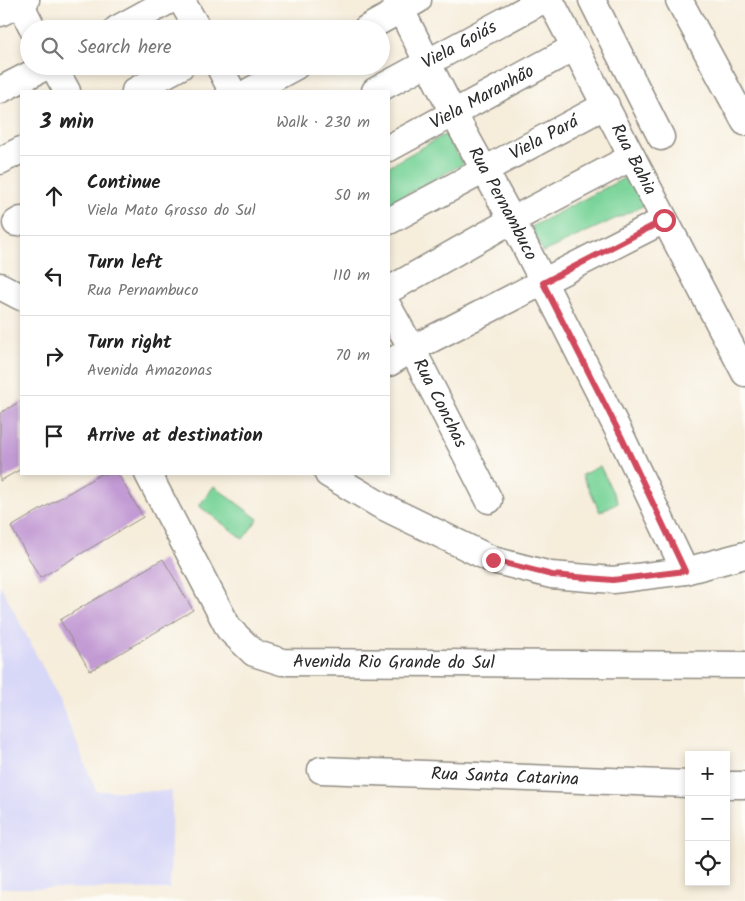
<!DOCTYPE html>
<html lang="en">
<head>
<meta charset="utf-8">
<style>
  :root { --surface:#fff; --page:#f2f2f2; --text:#222; --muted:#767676; --line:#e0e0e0 }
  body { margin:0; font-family:Kalam,sans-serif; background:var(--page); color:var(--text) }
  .controls { position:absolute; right:15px; bottom:15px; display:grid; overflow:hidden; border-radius:0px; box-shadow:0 2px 8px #0003 }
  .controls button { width:45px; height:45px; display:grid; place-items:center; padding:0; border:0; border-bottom:1px solid var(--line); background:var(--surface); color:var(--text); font:25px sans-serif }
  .stop { position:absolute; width:15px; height:15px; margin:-11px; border:4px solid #d1495b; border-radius:50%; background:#fff }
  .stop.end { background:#d1495b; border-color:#fff; box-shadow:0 1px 5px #0008 }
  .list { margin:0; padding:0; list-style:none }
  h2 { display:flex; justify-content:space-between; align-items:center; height:65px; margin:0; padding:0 20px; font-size:21px }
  h2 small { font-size:16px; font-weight:400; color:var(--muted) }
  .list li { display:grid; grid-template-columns:32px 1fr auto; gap:15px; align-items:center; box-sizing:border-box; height:80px; padding:0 20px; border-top:1px solid var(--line) }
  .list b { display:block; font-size:19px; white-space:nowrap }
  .list p { margin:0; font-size:16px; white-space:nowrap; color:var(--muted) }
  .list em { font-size:16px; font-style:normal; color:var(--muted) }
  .icon { flex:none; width:28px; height:28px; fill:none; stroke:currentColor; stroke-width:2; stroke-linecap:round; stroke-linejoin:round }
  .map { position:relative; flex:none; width:745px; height:901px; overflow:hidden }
  .search { position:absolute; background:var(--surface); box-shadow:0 2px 8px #0003; left:20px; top:20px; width:370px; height:55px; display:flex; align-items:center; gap:12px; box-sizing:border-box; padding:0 18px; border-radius:28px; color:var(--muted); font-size:19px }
  .panel { position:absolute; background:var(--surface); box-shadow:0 2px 8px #0003; left:20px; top:90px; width:370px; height:385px; border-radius:0px }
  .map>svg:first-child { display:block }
  .built { fill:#d7d7f8 }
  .green { fill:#7ad49a; stroke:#528062 }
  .building { fill:#c39bd4 }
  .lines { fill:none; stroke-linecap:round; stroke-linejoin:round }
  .minor-casing { stroke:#908c83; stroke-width:29 }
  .minor { stroke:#fff; stroke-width:26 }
  .route { stroke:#d1495b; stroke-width:6 }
  .labels { text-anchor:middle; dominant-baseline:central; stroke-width:4; stroke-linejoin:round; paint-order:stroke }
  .street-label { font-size:18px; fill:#2b2b2b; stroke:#fdfcf7 }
</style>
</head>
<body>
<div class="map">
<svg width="745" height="901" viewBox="0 0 745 901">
  <rect width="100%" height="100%" fill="#fdfcf7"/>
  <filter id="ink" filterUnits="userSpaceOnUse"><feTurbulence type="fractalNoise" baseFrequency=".02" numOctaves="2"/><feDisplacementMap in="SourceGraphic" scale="10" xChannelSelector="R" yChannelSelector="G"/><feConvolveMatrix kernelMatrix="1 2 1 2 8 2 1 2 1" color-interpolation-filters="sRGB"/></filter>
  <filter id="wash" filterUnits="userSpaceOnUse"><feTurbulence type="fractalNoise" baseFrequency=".0096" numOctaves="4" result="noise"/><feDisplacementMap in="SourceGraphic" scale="20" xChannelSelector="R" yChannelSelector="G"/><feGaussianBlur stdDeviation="1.12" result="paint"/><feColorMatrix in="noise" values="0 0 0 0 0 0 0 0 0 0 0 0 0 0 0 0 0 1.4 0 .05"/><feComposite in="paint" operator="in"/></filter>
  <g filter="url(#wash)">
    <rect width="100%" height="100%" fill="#f6eddb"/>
    <path class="built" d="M0 584 60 701 96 791H172L170 889 0 888Z"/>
    <path class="green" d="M446 134 463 164 389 204V166Z
      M628 176 643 206 543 252 531 227Z
      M600 466 618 503 600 512 582 475Z
      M214 486 258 519 243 539 199 506Z"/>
    <g id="blocks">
      <path class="building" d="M21 401V469L0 481V413Z
        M101 474H118L143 517 40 578 11 527Z
        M163 559 193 610 90 671 60 620Z"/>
    </g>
  </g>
  <g filter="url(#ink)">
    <use href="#blocks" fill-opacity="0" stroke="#908c83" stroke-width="1"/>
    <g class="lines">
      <defs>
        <g id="minor">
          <path d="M181 0 198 29"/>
          <path id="s1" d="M396 0 453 113 512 220 621 436 685 571"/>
          <path id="s2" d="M550 0 745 373"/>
          <path d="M592 0 661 137"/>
          <path d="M679 0 745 122"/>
          <path d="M20 3 33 29"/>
          <path d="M0 13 26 0"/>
          <path d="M117 29 170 0"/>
          <path d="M366 29 418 0"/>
          <path d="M53 66 67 91"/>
          <path d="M219 66 232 91"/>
          <path d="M0 90 47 66"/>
          <path d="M135 91 181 66"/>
          <path d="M250 91 296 66"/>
          <path id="s3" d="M375 91 543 0"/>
          <path id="s4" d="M389 148 575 47"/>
          <path d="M0 161 21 150"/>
          <path id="s5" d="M389 221 606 105"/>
          <path d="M16 223 21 220"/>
          <path d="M0 286 21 297"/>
          <path d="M389 290 512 220 632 157"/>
          <path id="s6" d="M389 308 412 349 489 500"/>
          <path d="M389 363 412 349 664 220"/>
          <path id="s7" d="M148 474 229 629 254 653 282 662 745 665"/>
          <path d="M328 474 380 505 493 560 551 575 613 580 685 571 745 555"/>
          <path id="s8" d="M321 770 689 784"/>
          <path d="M726 785H745"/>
        </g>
      </defs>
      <use href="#minor" class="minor-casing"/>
      <use href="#minor" class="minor"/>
    </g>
  </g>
  <g class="lines" filter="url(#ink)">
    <path class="route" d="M493 560 552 575 613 580 685 571 621 436 543 283 664 220"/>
  </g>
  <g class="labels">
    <g class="street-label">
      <text stroke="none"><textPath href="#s3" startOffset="96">Viela Goiás</textPath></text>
      <text stroke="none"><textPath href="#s4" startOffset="106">Viela Maranhão</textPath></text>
      <text stroke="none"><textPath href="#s5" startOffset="176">Viela Pará</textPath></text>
      <text stroke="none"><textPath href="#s2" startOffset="180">Rua Bahia</textPath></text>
      <text stroke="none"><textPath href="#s1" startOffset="230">Rua Pernambuco</textPath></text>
      <text stroke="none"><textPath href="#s6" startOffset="108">Rua Conchas</textPath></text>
      <text stroke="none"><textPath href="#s7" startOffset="351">Avenida Rio Grande do Sul</textPath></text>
      <text stroke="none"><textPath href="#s8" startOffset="184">Rua Santa Catarina</textPath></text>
    </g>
  </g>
</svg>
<div class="controls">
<button>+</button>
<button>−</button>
<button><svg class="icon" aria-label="locate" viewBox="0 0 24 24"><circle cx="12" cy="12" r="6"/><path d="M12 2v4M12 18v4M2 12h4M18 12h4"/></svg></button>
</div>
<div class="stop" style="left:664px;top:220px"></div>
<div class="stop end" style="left:493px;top:560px"></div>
<div class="search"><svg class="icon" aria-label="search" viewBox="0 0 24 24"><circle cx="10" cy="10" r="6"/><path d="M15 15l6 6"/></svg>Search here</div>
<section class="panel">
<h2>3 min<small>Walk · 230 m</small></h2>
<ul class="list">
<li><svg class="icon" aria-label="ahead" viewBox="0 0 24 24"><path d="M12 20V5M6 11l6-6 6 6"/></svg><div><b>Continue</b><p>Viela Mato Grosso do Sul</p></div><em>50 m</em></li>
<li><svg class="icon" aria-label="left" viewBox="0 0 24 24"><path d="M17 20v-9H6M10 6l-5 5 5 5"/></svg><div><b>Turn left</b><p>Rua Pernambuco</p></div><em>110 m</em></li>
<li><svg class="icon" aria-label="right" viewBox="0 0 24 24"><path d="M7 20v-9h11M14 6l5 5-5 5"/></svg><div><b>Turn right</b><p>Avenida Amazonas</p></div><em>70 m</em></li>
<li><svg class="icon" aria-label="arrive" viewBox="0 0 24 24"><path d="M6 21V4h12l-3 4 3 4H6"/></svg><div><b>Arrive at destination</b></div></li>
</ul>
</section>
</div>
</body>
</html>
